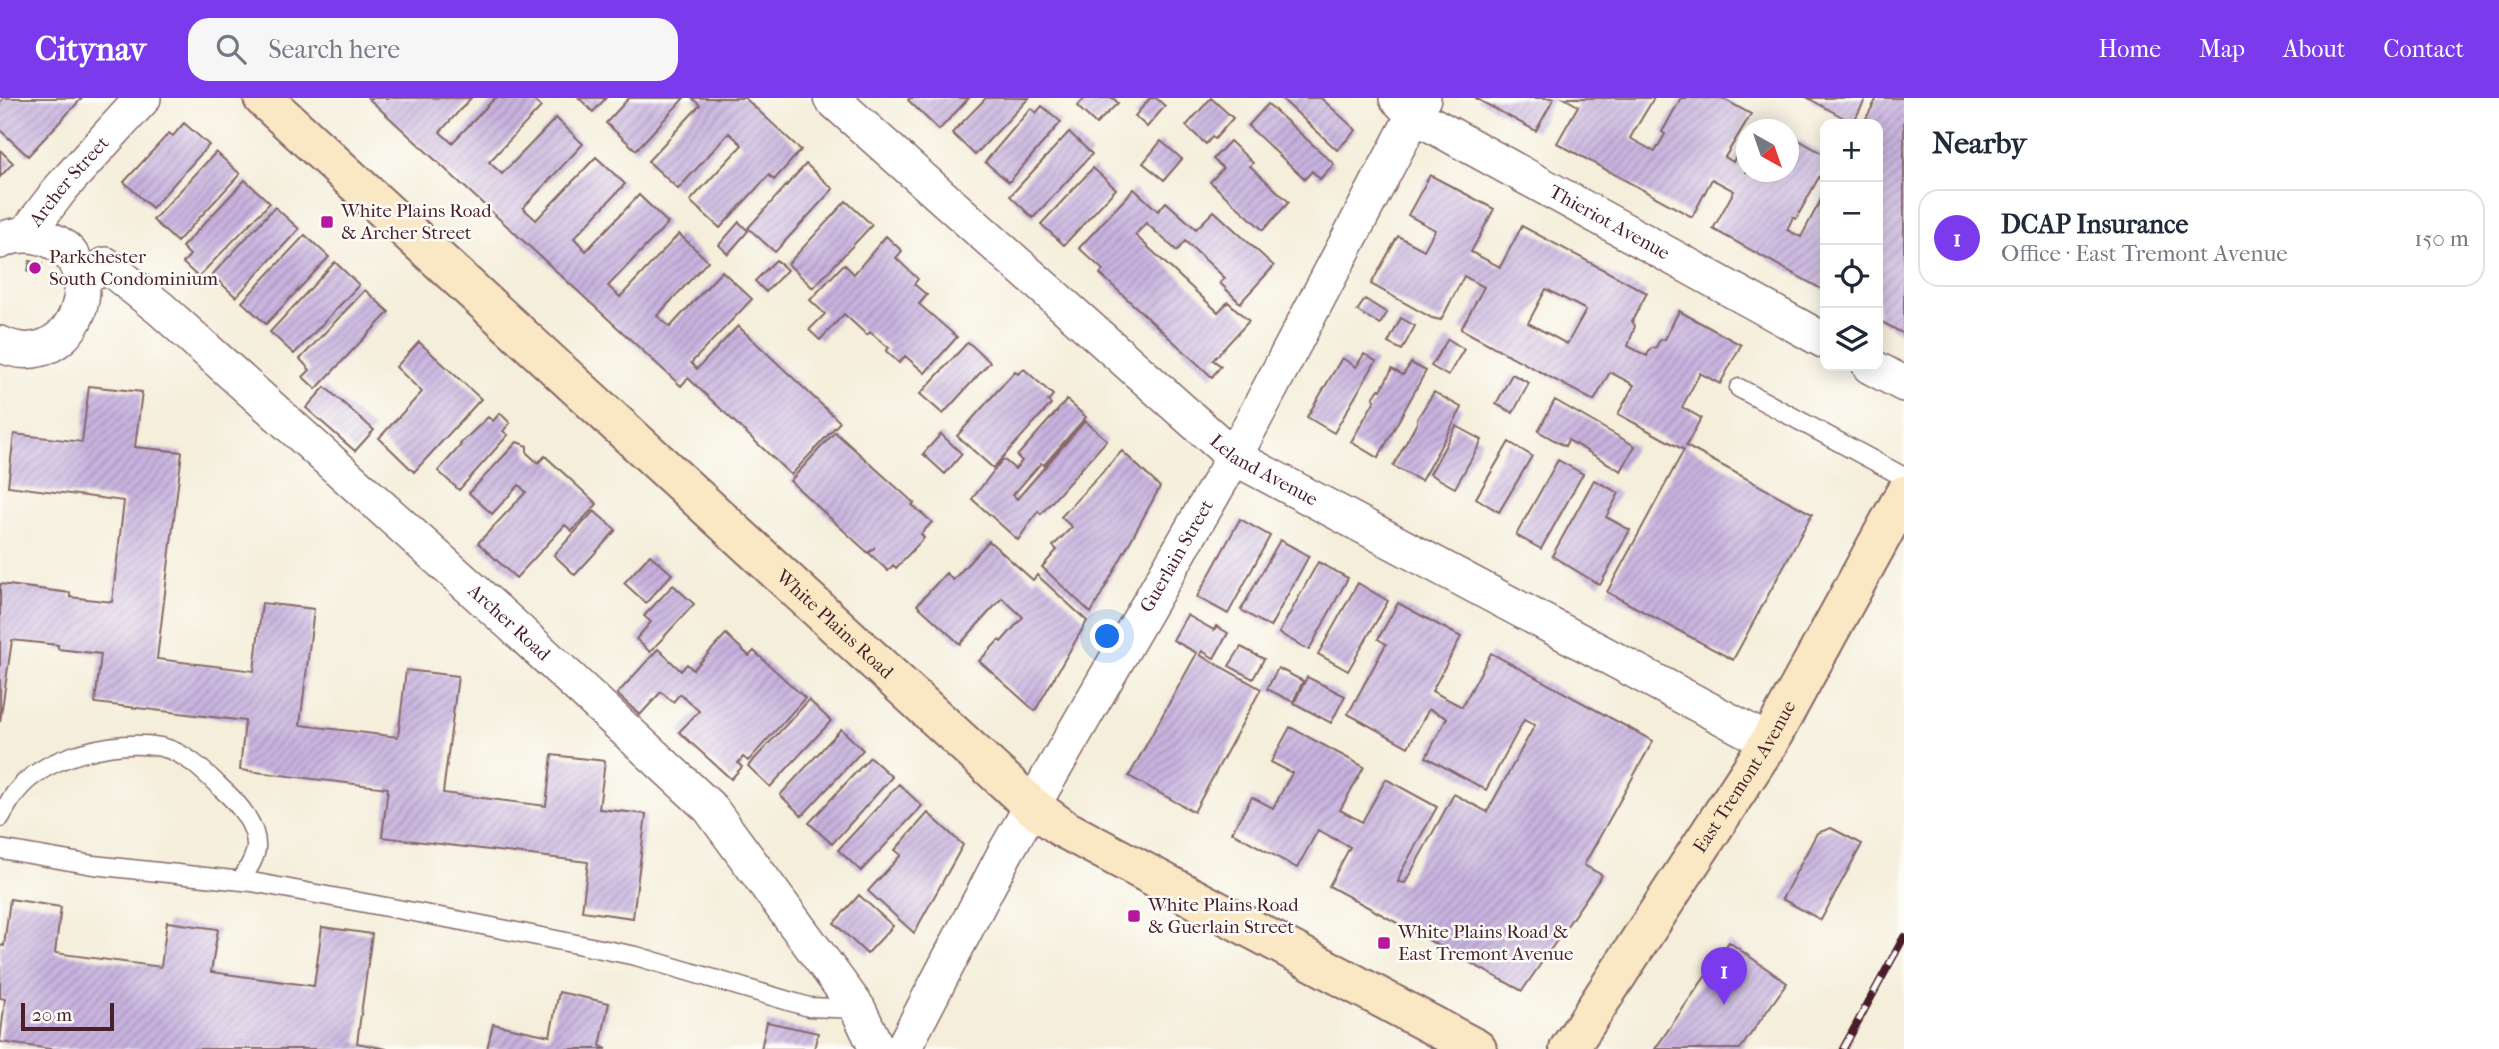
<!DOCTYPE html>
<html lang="en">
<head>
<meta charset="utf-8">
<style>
  :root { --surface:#fff; --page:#f6f6f7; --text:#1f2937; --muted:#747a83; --line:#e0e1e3; --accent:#7c3aed }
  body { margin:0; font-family:"IM FELL French Canon",serif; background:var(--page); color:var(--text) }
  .controls { position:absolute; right:21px; top:21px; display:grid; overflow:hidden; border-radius:14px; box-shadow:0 4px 18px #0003 }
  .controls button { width:63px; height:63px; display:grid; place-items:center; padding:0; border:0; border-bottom:2px solid var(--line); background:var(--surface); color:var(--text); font:35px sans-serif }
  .compass { position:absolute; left:1736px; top:21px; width:63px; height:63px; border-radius:50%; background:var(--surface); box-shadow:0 4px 18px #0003; rotate:140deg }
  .scale { position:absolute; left:21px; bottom:18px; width:93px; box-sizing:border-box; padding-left:7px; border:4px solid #4a1f2b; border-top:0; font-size:19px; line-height:24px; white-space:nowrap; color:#4a1f2b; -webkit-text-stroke:5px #fdfcf7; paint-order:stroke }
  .you { position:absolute; left:1108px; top:539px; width:24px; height:24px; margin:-18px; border:5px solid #fff; border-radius:50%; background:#1a73e8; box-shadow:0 0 0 10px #1a73e833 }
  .badge { display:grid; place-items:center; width:46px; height:46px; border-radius:50%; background:var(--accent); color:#fff; font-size:23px; font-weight:700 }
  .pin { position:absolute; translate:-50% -58px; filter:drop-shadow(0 2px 4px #0008) }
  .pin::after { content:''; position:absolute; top:37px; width:24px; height:21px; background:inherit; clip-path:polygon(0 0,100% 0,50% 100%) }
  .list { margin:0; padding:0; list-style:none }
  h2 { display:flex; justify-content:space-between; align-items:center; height:91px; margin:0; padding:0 28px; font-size:30px }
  h2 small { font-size:23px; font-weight:400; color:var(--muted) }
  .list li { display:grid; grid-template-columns:46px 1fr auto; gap:21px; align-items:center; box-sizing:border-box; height:98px; margin:0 14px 14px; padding:0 14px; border:2px solid var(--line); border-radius:21px }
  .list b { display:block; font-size:26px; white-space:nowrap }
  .list p { margin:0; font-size:23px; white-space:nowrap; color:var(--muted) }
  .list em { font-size:23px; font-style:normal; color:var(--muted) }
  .icon { flex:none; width:38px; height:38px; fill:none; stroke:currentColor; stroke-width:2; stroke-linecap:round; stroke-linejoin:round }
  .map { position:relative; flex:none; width:1904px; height:951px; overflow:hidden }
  header { display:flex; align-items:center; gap:42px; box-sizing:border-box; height:98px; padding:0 35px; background:var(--accent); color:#fff }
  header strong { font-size:33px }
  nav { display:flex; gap:38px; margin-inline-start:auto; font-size:24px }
  .search { width:490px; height:63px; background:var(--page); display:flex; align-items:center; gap:18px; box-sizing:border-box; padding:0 24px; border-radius:21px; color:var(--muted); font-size:26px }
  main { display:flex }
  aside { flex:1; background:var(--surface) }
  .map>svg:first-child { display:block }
  .building { fill:url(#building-hatch); fill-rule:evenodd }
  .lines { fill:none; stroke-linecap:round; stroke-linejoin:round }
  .lane-casing { stroke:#866768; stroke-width:21 }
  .street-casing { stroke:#866768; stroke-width:38 }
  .secondary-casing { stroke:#866768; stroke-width:42 }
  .lane { stroke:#fff; stroke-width:18 }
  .street { stroke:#fff; stroke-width:35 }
  .secondary { stroke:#fae7c3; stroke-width:38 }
  .rail-casing { stroke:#4a1f2b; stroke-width:8 }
  .rail { stroke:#fdfcf7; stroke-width:5; stroke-dasharray:16; stroke-linecap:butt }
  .poi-dot { fill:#b5179e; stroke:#fdfcf7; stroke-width:2.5 }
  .labels { text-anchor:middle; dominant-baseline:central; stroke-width:5; stroke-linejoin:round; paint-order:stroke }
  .street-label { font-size:19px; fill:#4a1f2b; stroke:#fdfcf7 }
  .poi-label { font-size:19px; fill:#4a1f2b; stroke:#fdfcf7; text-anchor:start }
</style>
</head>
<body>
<header>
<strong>Citynav</strong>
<div class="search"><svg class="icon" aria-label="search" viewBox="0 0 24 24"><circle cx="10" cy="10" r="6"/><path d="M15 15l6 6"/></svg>Search here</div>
<nav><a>Home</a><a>Map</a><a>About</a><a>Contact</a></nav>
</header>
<main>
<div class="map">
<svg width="1904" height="951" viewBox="0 0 1904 951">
  <defs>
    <pattern id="building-hatch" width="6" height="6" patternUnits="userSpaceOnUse" patternTransform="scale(1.75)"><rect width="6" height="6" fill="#c8b3df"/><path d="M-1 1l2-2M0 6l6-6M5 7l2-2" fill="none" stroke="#a491b5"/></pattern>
  </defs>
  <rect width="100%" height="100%" fill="#fdfcf7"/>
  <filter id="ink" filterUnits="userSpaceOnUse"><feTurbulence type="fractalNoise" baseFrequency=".0143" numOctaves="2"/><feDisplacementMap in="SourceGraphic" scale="14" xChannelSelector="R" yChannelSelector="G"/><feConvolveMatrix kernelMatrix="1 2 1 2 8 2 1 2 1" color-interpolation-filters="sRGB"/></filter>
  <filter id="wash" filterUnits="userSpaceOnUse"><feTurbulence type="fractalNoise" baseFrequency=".00686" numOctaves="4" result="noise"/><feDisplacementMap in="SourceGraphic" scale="28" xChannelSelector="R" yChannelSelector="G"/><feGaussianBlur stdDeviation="1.57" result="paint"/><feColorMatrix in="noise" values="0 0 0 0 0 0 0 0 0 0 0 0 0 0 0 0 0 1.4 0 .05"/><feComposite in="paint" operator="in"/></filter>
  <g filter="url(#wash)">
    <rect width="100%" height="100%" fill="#f4eeda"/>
    <g id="blocks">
      <path class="building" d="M4 0H82L28 58 0 32V4Z
        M368 0H471L440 34 452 45 495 0H531L541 9 489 64 502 76 556 20 583 46 523 110 536 122 596 59 625 86 574 140 586 153 639 97 668 125 608 188 620 199 679 136 708 163 657 218 670 229 722 173 752 201 691 265 697 271 738 228 840 324 791 377 688 280 681 288Z
        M579 0H606L593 14Z
        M629 0H684L636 52 606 25Z
        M692 0H745L801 52 774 82 769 77 720 130 690 103 742 47 736 41 729 35 678 91 648 63 700 7Z
        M910 0H969L939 32 908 2Z
        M986 0H1029L975 57 952 35Z
        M1085 0H1113L1118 5 1096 26 1077 8Z
        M1150 0H1156L1165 8 1147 29 1135 18Z
        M1211 0 1233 20 1215 41 1212 39 1206 46 1186 28Z
        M1281 0H1321L1356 32 1337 52Z
        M1475 0H1554L1536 33Z
        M1564 0H1654L1630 40 1655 54 1665 36 1662 34 1681 0H1722L1751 16 1725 59 1733 64 1737 56 1746 60V74H1788V36L1825 57V68L1796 121 1793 119 1787 132 1801 139 1825 94V193L1713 131 1734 93 1712 81 1692 119 1557 45 1578 8Z
        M1808 0H1866L1853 25Z
        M1877 0H1904V236L1878 222V26H1863Z
        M1268 6 1334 66 1320 81 1312 73 1305 81 1248 28Z
        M1042 8 1061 24 1009 84 985 64 1031 10 1036 15Z
        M184 25 209 47 152 110 124 84 169 35 173 38Z
        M1069 34 1092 56 1033 120 1010 98Z
        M1161 43 1182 61 1164 82 1143 65Z
        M1230 43 1253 65 1250 68 1289 104 1263 132 1210 84 1223 70 1213 61Z
        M0 52 13 65 0 79Z
        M216 54 240 76 177 144 153 122Z
        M806 66 833 91 775 154 748 130Z
        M1093 70 1116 91 1064 147 1041 126Z
        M1430 77 1494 111 1471 154 1500 169 1522 128 1647 195 1632 223 1635 228 1628 248 1647 258 1650 251 1656 249 1660 242 1665 241 1679 213 1741 247 1720 286 1700 275 1682 309 1701 320 1686 348 1812 416 1733 562 1607 494 1684 352 1618 316 1634 287 1610 274 1594 303 1461 231 1484 189 1464 178 1441 222 1432 220 1371 186 1398 138 1424 152 1435 132 1408 117ZM1546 191 1586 212 1567 246 1528 225Z
        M245 82 270 105 198 179 183 165 190 157 182 149Z
        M1134 91 1158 113 1166 104 1196 131 1214 113 1274 168 1240 205 1220 185 1225 180 1185 143 1177 153 1146 125 1135 137 1218 214 1228 204 1249 223 1213 262 1221 268 1212 279 1100 176 1103 172 1079 150Z
        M846 103 872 127 813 190 788 166Z
        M275 109 299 131 236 199 212 177Z
        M739 124 748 133 728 156 719 147Z
        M305 137 329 159 266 226 242 204Z
        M886 138 902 153 896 160 918 181 914 186 927 197 919 206 957 239 925 275 905 258 899 265 886 253 889 250 870 234 867 237 844 216 820 242 809 232 825 216 810 202 844 166 854 176Z
        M776 162 787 172 766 194 755 183Z
        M30 163 42 166 39 176 28 173Z
        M335 164 359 187 294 256 270 234Z
        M365 192 389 214 316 291 303 279 310 272 300 261Z
        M1365 201 1387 215 1380 226 1357 213Z
        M1401 220 1415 228 1402 252 1388 245Z
        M1448 241 1464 251 1448 278 1431 268Z
        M419 244 481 301 414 374 379 340 422 294 396 269Z
        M968 244 990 264 943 316 920 296Z
        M1364 256 1376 263 1334 335 1307 319 1342 260 1356 269Z
        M1411 265 1426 273 1378 360 1351 344 1375 302 1373 300 1379 291 1381 292 1392 271 1403 277Z
        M1024 271 1053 297 1048 303 1051 306 993 370 957 338 1015 273 1018 276Z
        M1512 276 1529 285 1513 315 1496 306Z
        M89 288 142 294 135 349 182 354 157 561 254 573 262 505 314 511 300 627 398 639 406 572 458 578 443 695 546 708 552 657 605 663 599 711 646 716 633 820 582 813 588 764 382 739 388 690 240 672 245 623 95 605 101 556 58 551V547L12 542 0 624V486L70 495V499L112 504 124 403 8 388 14 336 82 344Z
        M325 289 374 332 355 353 306 310Z
        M1434 294 1462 310 1421 383 1393 368 1417 325V321Z
        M1067 302 1086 319 1044 367 1041 365 1013 397 1017 401 1085 323 1107 342 1041 416 1038 413 1018 442 972 401 1003 361 1015 371 1022 363 1017 358Z
        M1555 302 1635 348 1621 373 1568 342 1565 348 1538 333Z
        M500 315 510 325 503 333 508 337 459 392 438 373 461 347 460 346 488 319 493 323Z
        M1456 328 1482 342 1455 390 1430 376Z
        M835 334 914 405 912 407 932 424 921 436 924 440 896 470 893 467 888 473 869 455 875 449 868 455 790 383Z
        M941 336 962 356 945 376 923 356Z
        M517 344 527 348V355L538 365 545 358 597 406 572 433 565 427 516 480 478 445 526 394 519 387 492 416 469 395Z
        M1509 344 1532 358 1499 414 1476 400Z
        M1122 353 1160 389 1091 515 1042 469 1057 452 1053 448 1072 429 1061 419Z
        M1558 362 1583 376 1541 451 1516 437Z
        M1594 382 1619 395 1606 419 1630 432 1600 487 1552 458Z
        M594 413 616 432 575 477 554 457Z
        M1240 421 1270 438 1228 516 1197 499Z
        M1280 442 1309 458 1270 529 1241 512Z
        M989 443 1033 482 1037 477 1087 523 1035 613 979 563 999 542 1001 544 1023 519 1002 500 960 546 917 507 946 475 953 482Z
        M650 457 672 476 646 505 624 485Z
        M1318 464 1348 480 1309 552 1279 535Z
        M1358 485 1388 503 1348 573 1318 556Z
        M673 487 694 506 650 554 636 541 651 524 644 518Z
        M1398 505 1461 539 1432 593 1462 609 1491 555 1653 643 1584 767 1602 777 1522 893 1329 788 1350 749 1318 732 1297 770 1232 734 1252 699 1273 710 1292 675 1271 664 1290 629 1364 669 1340 712 1362 724 1386 681 1437 709 1401 774 1398 784 1405 785 1454 696 1487 714 1535 627 1524 622 1486 692 1426 659 1447 620 1429 611 1408 649 1348 616 1386 546 1378 541Z
        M1187 517 1214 532 1216 528 1228 535 1214 560 1202 553 1200 557 1261 591 1194 714 1129 678 1197 555 1173 542Z
        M726 536 749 558 754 553 805 600 748 663 743 659 738 665 742 669 731 681 679 634 699 613 680 596 673 604 661 594 640 617 617 596 658 551 681 573 687 566 693 572Z
        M1241 549 1264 561 1253 581 1229 568Z
        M1278 570 1303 583 1293 604 1267 591Z
        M1307 579 1345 598 1331 625 1294 605Z
        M809 602 831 623 770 689 748 668Z
        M841 631 863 652 802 718 780 697Z
        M870 659 892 679 832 746 809 725Z
        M899 686 922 708 861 773 838 752Z
        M928 715 963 747 914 835 868 793 901 757 895 752Z
        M1831 730 1862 746 1821 822 1782 801 1817 735Z
        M859 797 893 828 867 856 834 825Z
        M10 801 61 809 55 855 161 869 167 824 218 831 211 874 314 888 322 829 372 836 357 945 387 951H51L0 944 5 901 0 900V847L4 848Z
        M1729 844 1787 885 1740 951H1655Z
        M559 894 609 905 600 948 607 951H487L493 926 550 938Z
        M767 924 818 935 814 951H761Z"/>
    </g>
  </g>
  <g filter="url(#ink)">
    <use href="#blocks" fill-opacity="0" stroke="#866768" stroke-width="2"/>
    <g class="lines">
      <defs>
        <path id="lane" d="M1739 290 1904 379
          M0 720C5 711 10 701 17 693 46 657 117 641 161 649 185 654 205 674 222 691 238 705 257 727 256 749 256 760 246 773 241 783
          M0 751 93 767 252 784 462 823 636 858 809 909 858 911"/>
        <g id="street">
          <path id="s1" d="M831 0 1234 359 1769 644"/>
          <path id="s2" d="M1397 0 1414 17 1825 243"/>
          <path id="s3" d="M26 136 62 89 143 0"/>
          <path d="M0 143C12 137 24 136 37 138 119 154 78 282 0 246"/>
          <path id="s4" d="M81 180 106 167 161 211 510 525 710 710 858 911 877 951"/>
          <path d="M1870 268 1904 286"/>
          <path id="s5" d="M903 951 1005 755 1234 359 1423 0"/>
        </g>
        <g id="secondary">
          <path id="s6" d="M263 0 1032 708 1064 731 1477 951"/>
          <path id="s7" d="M1569 951 1769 644 1904 397"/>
        </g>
      </defs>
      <use href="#lane" class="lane-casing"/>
      <use href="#street" class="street-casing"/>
      <use href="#secondary" class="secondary-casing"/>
      <use href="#lane" class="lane"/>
      <use href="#street" class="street"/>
      <use href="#secondary" class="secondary"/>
      <defs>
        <path id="rail" d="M1843 951 1904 839"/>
      </defs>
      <use href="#rail" class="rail-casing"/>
      <use href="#rail" class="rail"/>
    </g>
  </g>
  <g class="poi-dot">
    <rect x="320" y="117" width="14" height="14" rx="3.5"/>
    <circle cx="35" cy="170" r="7"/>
    <rect x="1127" y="811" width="14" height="14" rx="3.5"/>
    <rect x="1377" y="838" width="14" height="14" rx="3.5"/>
  </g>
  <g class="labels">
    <g class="street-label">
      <text stroke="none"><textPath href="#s3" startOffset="68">Archer Street</textPath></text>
      <text stroke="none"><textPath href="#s2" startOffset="247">Thieriot Avenue</textPath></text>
      <text stroke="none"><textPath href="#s1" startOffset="572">Leland Avenue</textPath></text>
      <text stroke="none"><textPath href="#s5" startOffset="564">Guerlain Street</textPath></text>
      <text stroke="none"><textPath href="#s4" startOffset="567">Archer Road</textPath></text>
      <text stroke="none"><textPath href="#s6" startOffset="777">White Plains Road</textPath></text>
      <text stroke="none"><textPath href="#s7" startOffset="324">East Tremont Avenue</textPath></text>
    </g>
    <g class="poi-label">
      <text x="341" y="113">White Plains Road<tspan x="341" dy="22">&amp; Archer Street</tspan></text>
      <text x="49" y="159">Parkchester<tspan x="49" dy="22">South Condominium</tspan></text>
      <text x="1148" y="807">White Plains Road<tspan x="1148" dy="22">&amp; Guerlain Street</tspan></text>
      <text x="1398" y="834">White Plains Road &amp;<tspan x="1398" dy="22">East Tremont Avenue</tspan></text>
    </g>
  </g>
</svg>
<div class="controls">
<button>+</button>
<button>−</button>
<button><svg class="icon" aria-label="locate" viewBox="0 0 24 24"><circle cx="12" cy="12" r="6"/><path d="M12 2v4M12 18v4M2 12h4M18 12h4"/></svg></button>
<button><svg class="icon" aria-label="layers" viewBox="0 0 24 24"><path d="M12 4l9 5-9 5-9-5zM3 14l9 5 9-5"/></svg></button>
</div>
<svg class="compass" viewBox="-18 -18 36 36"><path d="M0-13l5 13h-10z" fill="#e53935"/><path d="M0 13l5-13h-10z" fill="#747a83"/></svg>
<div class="scale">20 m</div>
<div class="you"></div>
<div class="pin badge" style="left:1724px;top:907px">1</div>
</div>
<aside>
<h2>Nearby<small></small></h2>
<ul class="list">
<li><span class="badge">1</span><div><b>DCAP Insurance</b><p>Office · East Tremont Avenue</p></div><em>150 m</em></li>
</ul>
</aside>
</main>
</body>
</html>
